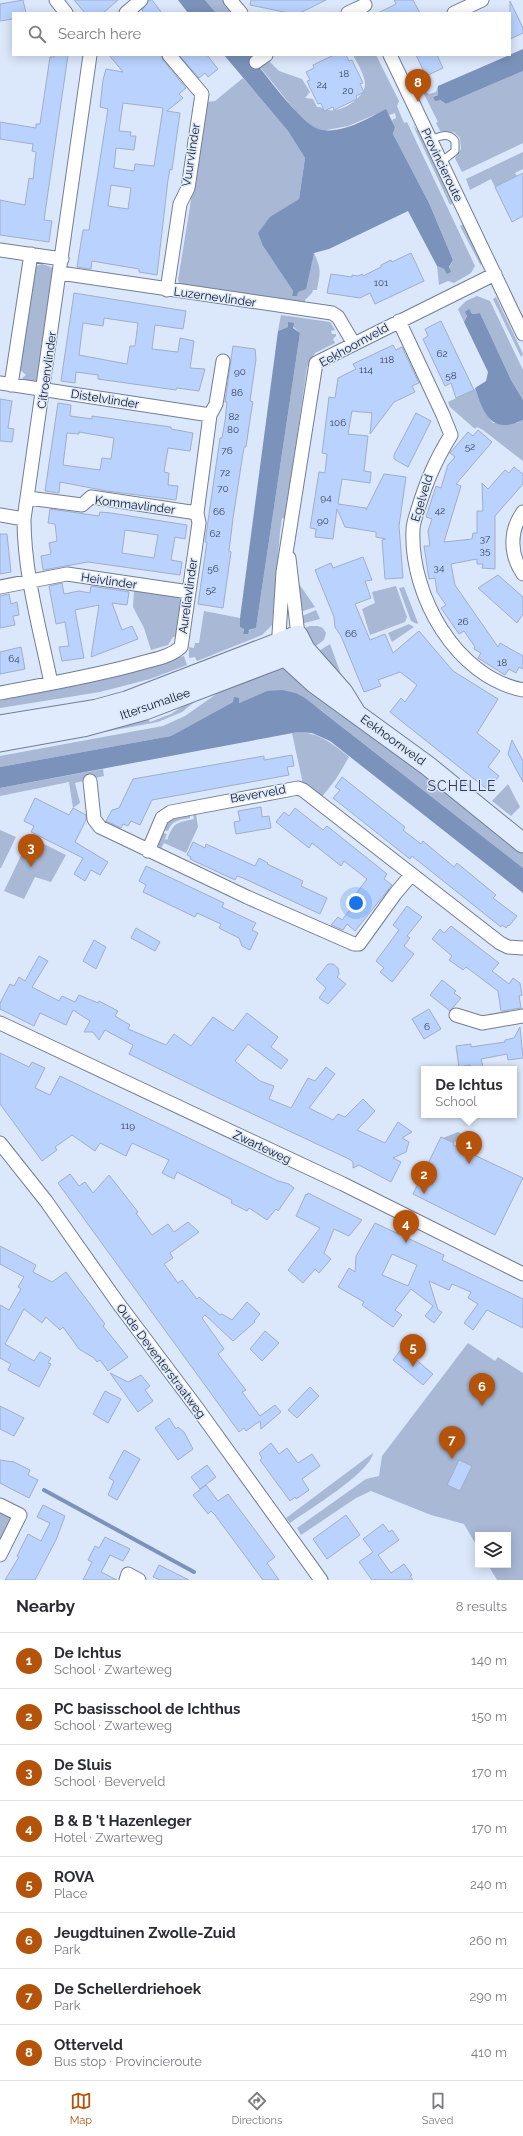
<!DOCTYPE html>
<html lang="en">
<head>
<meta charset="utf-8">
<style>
  :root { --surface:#fff; --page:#f7f7f7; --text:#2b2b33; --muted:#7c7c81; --line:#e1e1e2; --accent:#b45309 }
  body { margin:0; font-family:Raleway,sans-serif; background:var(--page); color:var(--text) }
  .controls { position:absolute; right:12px; bottom:12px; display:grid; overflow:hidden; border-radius:0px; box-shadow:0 2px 10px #0003 }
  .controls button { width:36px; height:36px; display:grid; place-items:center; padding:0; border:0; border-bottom:1px solid var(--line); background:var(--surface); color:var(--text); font:20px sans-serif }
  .you { position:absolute; left:356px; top:903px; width:14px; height:14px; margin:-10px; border:3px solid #fff; border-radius:50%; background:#1a73e8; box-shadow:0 0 0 6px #1a73e833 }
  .badge { display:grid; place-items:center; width:26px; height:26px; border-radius:50%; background:var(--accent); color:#fff; font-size:13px; font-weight:700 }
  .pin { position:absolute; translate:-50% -33px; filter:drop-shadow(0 1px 2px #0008) }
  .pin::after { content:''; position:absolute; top:21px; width:14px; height:12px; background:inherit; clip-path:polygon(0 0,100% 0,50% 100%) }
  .popup { position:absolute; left:421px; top:1066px; width:96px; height:52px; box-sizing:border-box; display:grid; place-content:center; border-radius:0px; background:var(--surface); filter:drop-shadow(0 1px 3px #0005); font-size:13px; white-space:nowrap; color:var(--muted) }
  .popup b { font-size:15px; color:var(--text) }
  .popup::after { content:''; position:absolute; left:50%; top:100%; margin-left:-8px; border:8px solid transparent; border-top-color:var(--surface) }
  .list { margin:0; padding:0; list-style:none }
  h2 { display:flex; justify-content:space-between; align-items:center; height:52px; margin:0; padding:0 16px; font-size:17px }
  h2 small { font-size:13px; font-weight:400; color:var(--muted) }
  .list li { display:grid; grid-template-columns:26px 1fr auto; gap:12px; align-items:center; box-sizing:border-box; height:56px; padding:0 16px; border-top:1px solid var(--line) }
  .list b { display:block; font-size:15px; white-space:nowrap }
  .list p { margin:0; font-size:13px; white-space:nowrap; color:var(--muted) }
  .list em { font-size:13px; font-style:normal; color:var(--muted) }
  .icon { flex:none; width:22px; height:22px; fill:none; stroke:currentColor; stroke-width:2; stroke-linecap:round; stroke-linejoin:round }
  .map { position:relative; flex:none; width:523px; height:1580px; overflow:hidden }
  .search { position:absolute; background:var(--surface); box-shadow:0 2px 10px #0003; left:12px; right:12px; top:12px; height:44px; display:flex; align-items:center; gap:10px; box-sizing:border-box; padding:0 14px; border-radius:0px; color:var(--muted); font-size:15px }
  .sheet { height:500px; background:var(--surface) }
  nav { display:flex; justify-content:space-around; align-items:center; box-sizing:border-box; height:56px; border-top:1px solid var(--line); background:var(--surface); font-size:11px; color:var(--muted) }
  nav a { display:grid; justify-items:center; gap:2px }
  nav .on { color:var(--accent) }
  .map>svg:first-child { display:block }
  .green { fill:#a8b8d5 }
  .water { fill:#7b92bb }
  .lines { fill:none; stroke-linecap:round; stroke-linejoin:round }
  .stream { stroke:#7b92bb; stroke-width:4 }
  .building { fill:#b9d2fe; stroke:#a1aec7; fill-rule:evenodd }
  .lane-casing { stroke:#727e95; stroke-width:9 }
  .street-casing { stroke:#727e95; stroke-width:15 }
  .secondary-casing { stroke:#727e95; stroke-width:21 }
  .lane { stroke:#fff; stroke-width:7 }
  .street { stroke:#fff; stroke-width:13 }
  .secondary { stroke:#e1ebfe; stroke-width:19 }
  .labels { text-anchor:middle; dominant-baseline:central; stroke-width:3; stroke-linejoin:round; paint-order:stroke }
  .number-label { font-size:10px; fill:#3c4658 }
  .street-label { font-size:12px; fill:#131821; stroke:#dbe7fb }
  .quarter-label { font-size:14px; letter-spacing:1px; fill:#2f3a4e; stroke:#dbe7fb }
</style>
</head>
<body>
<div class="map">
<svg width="523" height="1580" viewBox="0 0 523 1580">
  <rect width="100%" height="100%" fill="#dbe7fb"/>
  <path class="green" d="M205 0H223L234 13H216Z
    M353 55H376L399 101 397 106 404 123 407 122 475 266 471 273 454 283 448 281 439 285 437 266 444 269 447 273 453 260 429 203 393 134 395 127 392 120 396 118 395 113 389 115 386 110 348 126 321 131 314 128 297 113 260 67 270 62 279 71 302 79 310 92 305 98 313 99 317 107H320C322 108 325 110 328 110 341 113 365 98 365 84 365 75 357 63 353 55Z
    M523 71V143L462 172 455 158 461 149 460 138 454 132 440 131 436 123 438 122 422 90 429 94 436 92 438 86V95L433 96 446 104Z
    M243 78 288 131 305 158 299 199 287 207 263 246 293 291 292 296 298 292 314 253C322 271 320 271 317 290H313L312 293 305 300V304L181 287 178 280 207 102 215 101Z
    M413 125 422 136 453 203 450 205Z
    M523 152V169L515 173 517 176 495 187 491 179 470 190 466 179Z
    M464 224 481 260V266L460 226Z
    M42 264 51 267 54 272 38 379C32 383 27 382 22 378L26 375 18 368 34 267Z
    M477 296 490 301 523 370V400L511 380 480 313 472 314 469 310 464 322 458 309 466 301Z
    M496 297 523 354 521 357 493 299Z
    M281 315 330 322 335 330 331 331 332 334H336V336L333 339 335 343 315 353 307 367 285 519 282 518 280 533 272 625 262 635 197 661 195 657 189 658V647L194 648 195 643H199L204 611 240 618V627L244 628 243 633 256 628 300 333 288 322V327L278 331Z
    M475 389 486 414 493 423H517L523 420V461L483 430 477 427 475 429 450 407 448 402Z
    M297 581 315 607 300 612Z
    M396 586 407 617 405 622 370 635 362 609 375 603 372 592Z
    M404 587 418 623 417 624 411 621 399 588Z
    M134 589 177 595 183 603 177 637H173L168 645 151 650 144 628 133 607Z
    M316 610 320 619 301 624 300 617Z
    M409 624 414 627 392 642 388 633Z
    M310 626H318L323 628 326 633 324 640 313 648 302 629Z
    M330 644 346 688 314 654Z
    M184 656 187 665 150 679 100 692 0 708V699L93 680Z
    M278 667 283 668 296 675 523 853V868L322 711 296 693 267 691 239 703 233 702 171 736 0 767V756L163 726 185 716 222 690Z
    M198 699 182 712 158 722 0 751 118 724 149 720 150 722 171 714 192 700Z
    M298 732C320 733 333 744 349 757L336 779 321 798 303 784 292 733Z
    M103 769 104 776 75 783 80 803 73 808 69 782 0 796V788Z
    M508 784 520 807 511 816 492 801Z
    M196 814 198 827 186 853 164 843 160 850 158 849 159 847 157 846 163 833 167 834 165 839 167 840C174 822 176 823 194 819L193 815Z
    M190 815V818C180 820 172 820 168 831L164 830 170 819Z
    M0 830 16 837 1 868H0Z
    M30 837 66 855 51 882 35 877 24 899 4 891Z
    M458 1132 466 1136 453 1143 443 1138Z
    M468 1343 495 1361 498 1357 523 1373V1580H497L488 1565H508V1535H478V1548L464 1524 431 1515 371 1491 356 1498 301 1535 297 1528 366 1479 379 1476 382 1456Z
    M373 1453C370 1473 308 1510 290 1523L286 1518Z
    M0 1509 9 1516 11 1522 0 1542Z"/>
  <path class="water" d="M178 0H205L216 13H188Z
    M523 49V71L446 104 440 100 435 101 433 97 438 95V86Z
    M224 55H250C263 71 304 129 322 130 344 133 367 119 386 109L395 127 393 134 429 203 453 260 449 267 451 272 447 274 444 269 437 266 408 211 329 249 314 253 306 289 298 292 297 296H292L293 291 263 246 258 233 270 217 299 199 305 158 288 131Z
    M469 309 472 314 480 313 511 380 523 400V420C491 435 484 414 475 388L486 381 488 372 464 322 467 316 465 312Z
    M288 322 294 323 293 328 300 333 256 628 249 630 248 634H243L244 629 240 627V618L278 331 288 327Z
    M282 690 296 693 305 698 523 868V893L330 741 312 733 298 732 0 788V767L171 736 233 702 234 697 239 698V703L267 691Z"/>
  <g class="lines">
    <path class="stream" d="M44 1490 194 1572"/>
  </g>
  <path class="building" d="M23 0 26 13H13V19L0 21V4Z
    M74 0H118L103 13H85Z
    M149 0H152L162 13H144L142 10Z
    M251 0H326L300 13H289L250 5Z
    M394 0H413L420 13H378L396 4Z
    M510 1 523 28V33L510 39Z
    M54 55H68L44 220 52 221 49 242 0 235V200L25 205 29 178 33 179 36 152 32 151 33 144 0 139V122L36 128V124H40L50 57H54Z
    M109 55H161L163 60 186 88 179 94 183 98 167 111 180 113 172 170 170 169 168 180 157 275 139 272V269L92 261 91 269 77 267 83 230H89L105 128 108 109 100 107 103 80 106 69 123 72ZM123 103 163 108 154 166 135 164 134 171 114 168 116 148 134 150 136 136H130L131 132 119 131ZM111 185 131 188 128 209 108 206Z
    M179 55H207L218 69 208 77 205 73 199 78Z
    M334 55H346L349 61 352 60 363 83 360 84 364 92 356 96 357 99 334 110 333 107 324 111 321 103 318 104 310 88 307 81 310 80 306 72 314 68 313 65Z
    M416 55H437L443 68 426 76Z
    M523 173V216L512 222 495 187Z
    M411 253 424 281 409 288 375 304 370 293 360 298 327 293 331 274 352 277V275L358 276 362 274 363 276 381 267V265L391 260 392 262Z
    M74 293 186 311 183 329 155 325 152 349 178 352 180 338 194 341 190 368 205 369 199 391 177 388 176 390 98 379V375L76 372 75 383 61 381ZM104 318 138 323 135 346H130L127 364 79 355 83 323 103 326Z
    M441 321 474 390 456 398 451 383 445 386 423 339 428 336 425 329Z
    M393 345 396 350 402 347 419 383 412 386 415 392 394 402 370 434 372 413 352 411 348 434 368 436 364 471 371 472 370 483 342 479 338 504 366 508V510L384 474 406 477 399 526 403 578 385 579 382 540 386 539 376 537V532L345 527 337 509 333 539 315 537 316 529 310 528 319 472 325 473 327 454 322 453 329 397 335 398 338 378 356 369 353 364Z
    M233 346 255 349 256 359 250 401 253 402 251 413 246 447H244L233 518 229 551 231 552 223 608 198 604 207 542H205L220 438H222L225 421 227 402H225Z
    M0 399 12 401 8 428 14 429 12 442 0 441Z
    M58 403 71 405 70 416 92 419V416L171 427V429L193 433 190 451 168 448 164 472 169 473 168 485 178 486 176 500 107 491 60 482 59 493 45 491ZM79 432 114 438 111 459 102 458 100 470 63 465 67 433 79 434Z
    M416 413 431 421 408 467 394 459V455Z
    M478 430 492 442 456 484 461 486 444 542 472 539 473 533H477V511H483L482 483 488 489 505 470 509 473 514 467 523 474V484L495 516V569L482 568 483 564H477V559L451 564 455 585 498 647 500 643 523 656V669L519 667 516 673 509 669 505 675 478 658 481 653 474 649 475 647 464 631 459 634 441 608 446 605 437 592 435 578 429 579 424 546H430L428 531 432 519 426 517 436 486 441 488 448 465 455 457 450 453 468 432 473 436Z
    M50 509 99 516 100 512 111 513 187 525 185 539 175 537 171 560 182 562 180 575 88 562 43 570 41 556 51 554 49 543 57 541 55 524 48 523ZM125 530 158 535 154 558 122 553Z
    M0 534H7L11 572 0 574Z
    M363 557 372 580 365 581 371 598 355 604 370 640 385 634 393 653 419 631 453 671 498 699 477 733 500 751 488 767 499 776 488 790 390 712 401 698 405 702 417 685 400 672 378 680 381 686 364 692 341 636 335 627 334 617 315 570 331 563 333 568Z
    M498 575 523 597V614L517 623 478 588Z
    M62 583 64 594 79 591 90 593 91 586 129 592 127 605 112 603 122 630 132 626 138 639 91 657 99 605 75 610 84 658 62 661 59 647 69 646 65 622 56 624 49 586Z
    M9 594 11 604 17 602 19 615 13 616 15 625 0 628V596Z
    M21 647 25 669 0 674V652Z
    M512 740 523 761V782L508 754Z
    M292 755 294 766 287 767 289 775 152 800 140 825 131 821 128 826 123 824 121 828 106 821 112 810 119 808 133 779 264 756V760Z
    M342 777 405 827 403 830 421 844 423 841 454 867 457 863 496 895 493 898 517 916 509 926 508 925 506 928 502 925 501 927 412 856 410 859 333 798 340 790 335 787Z
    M35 798 69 815 73 808 86 815V820L75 842 108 862 100 875 91 870 85 881 74 874 83 858 31 832 34 826 24 821Z
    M261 807 262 817 269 816 271 828 236 834 234 822 240 821 238 811Z
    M295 808 323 830 327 826 387 874 384 879 392 885 355 931 347 924 343 930 331 925 338 917 342 920 356 902 352 899 367 879 344 861 341 866 312 843 309 848 276 822 284 812 289 816Z
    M193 842 205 848 206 844 255 866 259 858 268 863 267 864 303 881 301 886 327 898 320 914 243 878 237 876 235 880 190 859 191 857 187 855Z
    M146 866 224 903 222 907 256 923 252 930 258 933 250 950 242 946 239 938 219 928 221 924 197 913 195 917 143 892 146 885 139 881Z
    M407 906 422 917 407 936 410 938 404 946 414 954 392 982 380 972 384 968 376 961 399 930 393 925Z
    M451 926 499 963 492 971 509 984 513 978 520 983 522 995 519 996 521 1008 501 1011 498 991 466 967 463 970 449 960 452 956 432 939 440 929 444 933Z
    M136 928 160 942 155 951 131 938Z
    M94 940 106 947 96 969 83 961Z
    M39 956 48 961 32 987 59 1001 62 996 75 1002 79 995 98 1003 99 1001 118 1011 115 1016 130 1025 128 1029 166 1045 174 1034 191 1046 213 1017 233 1031 247 1013 278 1037 271 1047 288 1060 281 1069 248 1044 235 1061 260 1081 274 1086 269 1099 291 1108 308 1078 315 1081 326 1067 335 1074 309 1108 333 1120 338 1114 345 1117 363 1099 375 1111 357 1130 385 1143 398 1122 412 1132 402 1138 409 1142 406 1152 393 1158 401 1162 391 1182 359 1165 353 1168V1162L349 1159 212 1095 129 1054 133 1045 105 1030 99 1040 93 1032H84L90 1021 73 1010 66 1025 40 1013 34 1026 0 1009V1003L10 984 14 986 19 977 25 981Z
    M328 964H333L338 968 339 974 337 977 346 984 328 1004 319 998 326 988 316 979Z
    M442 980 456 991 454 993 461 998 450 1011 430 995Z
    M429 1009 441 1029 424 1039 412 1019Z
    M520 1027 523 1058 508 1060 507 1054 481 1059 483 1067 471 1069 470 1065 459 1067 456 1046 471 1044V1047L505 1042V1040L514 1038Z
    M0 1053 29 1067 32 1062 45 1068 35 1088 50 1095 60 1076 278 1181 289 1184 294 1188 278 1211 276 1209 267 1220 249 1208 247 1211 231 1203 232 1200 177 1172 174 1179 162 1173 169 1160 132 1143 126 1156 100 1143 95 1151 72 1135 55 1147 57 1150 42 1161 0 1104Z
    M441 1137 454 1143 453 1145 523 1178 495 1235 413 1194Z
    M70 1174 79 1186 85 1182 93 1193 109 1175 138 1212 136 1213 152 1235 168 1224 174 1232 188 1222 199 1232 170 1253 173 1258 164 1264 178 1283 182 1280 197 1299 199 1297 220 1315 222 1314 232 1320 247 1302 260 1314 254 1321 255 1322 233 1341 205 1315 202 1318 224 1349 218 1354 246 1390 242 1392 260 1416 275 1405 281 1412 261 1429 260 1421 246 1431 244 1428 239 1432 58 1183Z
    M308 1193 362 1220 349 1236 334 1229 324 1253 331 1259 319 1273 315 1269 303 1283 288 1270 320 1228 296 1216 306 1194 307 1195Z
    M375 1223 444 1255 442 1260 523 1299V1328L487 1310 473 1330 464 1323 478 1304 468 1298 471 1292 452 1284 449 1290 429 1281 438 1310 442 1312 434 1323 425 1316 433 1306 411 1289 395 1310 402 1315 393 1327 362 1305 364 1302 338 1287 349 1268 355 1272 356 1256ZM392 1254 417 1265 408 1286 382 1275Z
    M0 1246 36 1265 33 1272 52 1282 66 1272 105 1324 103 1326 128 1357 108 1371 100 1360 97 1362 94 1358 79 1349 63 1327 60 1330 46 1317 42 1323 24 1309 5 1344 34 1361 40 1352 51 1358 48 1363 51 1364 39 1387 8 1370 11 1364 0 1358V1305L9 1310 21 1289 18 1287 24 1277 0 1264Z
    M265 1331 279 1343 262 1361 250 1349Z
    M402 1348 433 1374 423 1385 393 1360Z
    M110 1373 128 1382 141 1375 150 1386 145 1390 153 1401 138 1412Z
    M310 1387 319 1396 297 1418 288 1410Z
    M105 1391 121 1399 108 1423 93 1414Z
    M0 1406 24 1418 14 1436 0 1429Z
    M169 1418 176 1429 178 1427 184 1432 193 1449 178 1460 155 1428Z
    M271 1443 279 1454 287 1448 298 1463 312 1454 320 1466 302 1479 309 1490 296 1499 295 1497 290 1501 260 1460 262 1458 259 1453Z
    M124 1450 140 1459 117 1500 108 1495 114 1481 109 1478Z
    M0 1460 14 1462 30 1470 28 1475 38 1480 29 1498 0 1483Z
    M459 1460 472 1466 460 1491 447 1485Z
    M207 1465 216 1477 200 1489 191 1477Z
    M206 1485 218 1501 228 1494 275 1557 267 1563 279 1580H263L215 1515 211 1511 208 1514 193 1495Z
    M43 1505 65 1516 56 1540 35 1580H5L19 1557 17 1556 28 1534 41 1541 50 1523 37 1517Z
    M346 1515 360 1535 327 1559 313 1539Z
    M383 1524 389 1532 392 1530 399 1540 378 1555 391 1573 404 1564 412 1575 410 1576 413 1580H372L359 1562 373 1552 363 1539Z
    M105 1537 130 1549 123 1561 110 1555 101 1572 117 1580H83L92 1562 88 1560 95 1546 99 1548Z
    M159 1565 189 1580H160L153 1577Z"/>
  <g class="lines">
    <defs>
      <path id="lane" d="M430 140C439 136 449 132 455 141V151L441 162"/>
      <path id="street" d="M56 0 66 13
        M230 0 241 13
        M126 13 141 0
        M348 13 365 5
        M454 13 482 0
        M390 55 523 334
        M256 62 266 55
        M0 250 62 259
        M60 273 332 313 338 317 354 344
        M167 290 180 204 188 188 202 94 169 55
        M399 321 443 415 451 435C435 461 427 480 418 509 416 516 413 523 413 530 410 595 456 677 523 690
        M0 383 210 415
        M11 385 31 254
        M28 498 82 505 91 497 197 513
        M523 512C509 531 510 555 523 574
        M0 515 24 519
        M289 558 298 635
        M0 587 67 574 189 592
        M281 640 279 634 283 572 316 363 495 274
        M51 683C40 629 24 574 24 519L90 55
        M0 693C48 684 95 676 141 663 155 659 170 657 181 647L199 523 197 513 210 415 216 404 223 361
        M90 781 94 819 100 827 247 897 354 944H359L395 894 411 875
        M148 851 162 818 171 812 298 788 303 790 500 943 508 947 523 948
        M456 1015 482 1023 523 1016
        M0 1023 343 1184 523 1274
        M0 1143 46 1201 118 1303 197 1408 321 1580
        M0 1505 20 1515 0 1555
        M126 1580 128 1574 139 1580"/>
      <path id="secondary" d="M283 646 290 661 314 683 428 766 523 843
        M0 725 97 709 126 701 298 635 305 649 343 692 356 713
        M0 742 83 727 145 710 305 649"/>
    </defs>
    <use href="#lane" class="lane-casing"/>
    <use href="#street" class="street-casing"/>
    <use href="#secondary" class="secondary-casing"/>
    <use href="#lane" class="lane"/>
    <use href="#street" class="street"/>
    <use href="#secondary" class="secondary"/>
  </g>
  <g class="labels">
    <g class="number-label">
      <text x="344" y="73">18</text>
      <text x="322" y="84">24</text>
      <text x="348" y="90">20</text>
      <text x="381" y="282">101</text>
      <text x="442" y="353">62</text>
      <text x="387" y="359">118</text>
      <text x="366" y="369">114</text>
      <text x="240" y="371">90</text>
      <text x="451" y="375">58</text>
      <text x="237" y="392">86</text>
      <text x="234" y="416">82</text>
      <text x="338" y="422">106</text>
      <text x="233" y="429">80</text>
      <text x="470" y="446">52</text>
      <text x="227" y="450">76</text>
      <text x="225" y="472">72</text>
      <text x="223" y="488">70</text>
      <text x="326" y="497">94</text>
      <text x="440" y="510">42</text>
      <text x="219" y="511">66</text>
      <text x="323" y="520">90</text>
      <text x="215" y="533">62</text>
      <text x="485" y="538">37</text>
      <text x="485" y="550">35</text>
      <text x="439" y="567">34</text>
      <text x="213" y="568">56</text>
      <text x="211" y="589">52</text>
      <text x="463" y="621">26</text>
      <text x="351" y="633">66</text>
      <text x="14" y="658">64</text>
      <text x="502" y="662">18</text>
      <text x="427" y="1026">6</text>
      <text x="128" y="1125">119</text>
    </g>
    <g class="street-label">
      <text transform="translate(191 155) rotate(-81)">Vuurvlinder</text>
      <text transform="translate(442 165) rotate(64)">Provincieroute</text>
      <text transform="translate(215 297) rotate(8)">Luzernevlinder</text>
      <text transform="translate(354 345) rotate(-29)">Eekhoornveld</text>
      <text transform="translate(47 370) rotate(-82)">Citroenvlinder</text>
      <text transform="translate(105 399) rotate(9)">Distelvlinder</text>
      <text transform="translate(422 498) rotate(-73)">Egelveld</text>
      <text transform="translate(135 505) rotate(7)">Kommavlinder</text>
      <text transform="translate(109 581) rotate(8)">Heivlinder</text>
      <text transform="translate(188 596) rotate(-82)">Aureliavlinder</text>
      <text transform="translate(155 704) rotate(-19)">Ittersumallee</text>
      <text transform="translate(393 740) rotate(36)">Eekhoornveld</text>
      <text transform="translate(258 794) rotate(-10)">Beverveld</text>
      <text transform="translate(262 1147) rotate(25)">Zwarteweg</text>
      <text transform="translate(161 1361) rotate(53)">Oude Deventerstraatweg</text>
    </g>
    <g class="quarter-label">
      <text x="462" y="786">SCHELLE</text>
    </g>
  </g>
</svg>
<div class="controls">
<button><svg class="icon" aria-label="layers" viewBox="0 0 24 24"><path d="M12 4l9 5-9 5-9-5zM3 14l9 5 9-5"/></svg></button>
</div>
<div class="you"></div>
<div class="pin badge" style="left:469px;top:1164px">1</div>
<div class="popup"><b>De Ichtus</b>School</div>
<div class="pin badge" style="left:424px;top:1194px">2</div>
<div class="pin badge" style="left:31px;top:867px">3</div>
<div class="pin badge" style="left:406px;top:1243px">4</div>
<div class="pin badge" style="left:413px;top:1367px">5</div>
<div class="pin badge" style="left:482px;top:1406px">6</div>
<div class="pin badge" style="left:452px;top:1459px">7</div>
<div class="pin badge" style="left:418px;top:102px">8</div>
<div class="search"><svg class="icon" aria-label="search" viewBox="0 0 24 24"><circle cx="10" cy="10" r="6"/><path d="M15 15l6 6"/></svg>Search here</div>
</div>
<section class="sheet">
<h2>Nearby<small>8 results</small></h2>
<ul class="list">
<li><span class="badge">1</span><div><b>De Ichtus</b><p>School · Zwarteweg</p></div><em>140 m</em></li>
<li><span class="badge">2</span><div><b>PC basisschool de Ichthus</b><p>School · Zwarteweg</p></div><em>150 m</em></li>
<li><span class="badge">3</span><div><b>De Sluis</b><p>School · Beverveld</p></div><em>170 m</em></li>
<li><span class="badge">4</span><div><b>B &amp; B 't Hazenleger</b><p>Hotel · Zwarteweg</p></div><em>170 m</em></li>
<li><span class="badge">5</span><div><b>ROVA</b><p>Place</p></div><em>240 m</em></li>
<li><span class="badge">6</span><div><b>Jeugdtuinen Zwolle-Zuid</b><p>Park</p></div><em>260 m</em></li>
<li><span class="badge">7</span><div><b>De Schellerdriehoek</b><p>Park</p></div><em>290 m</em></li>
<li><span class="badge">8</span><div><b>Otterveld</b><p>Bus stop · Provincieroute</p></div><em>410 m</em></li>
</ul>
</section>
<nav>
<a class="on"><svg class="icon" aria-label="map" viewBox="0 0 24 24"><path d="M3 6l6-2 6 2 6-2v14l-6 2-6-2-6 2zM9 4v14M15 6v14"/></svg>Map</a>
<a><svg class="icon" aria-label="directions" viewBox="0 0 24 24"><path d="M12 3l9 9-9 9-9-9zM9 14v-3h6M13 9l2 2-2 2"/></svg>Directions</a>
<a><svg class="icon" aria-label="saved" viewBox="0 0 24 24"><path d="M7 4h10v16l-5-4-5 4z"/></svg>Saved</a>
</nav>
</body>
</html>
